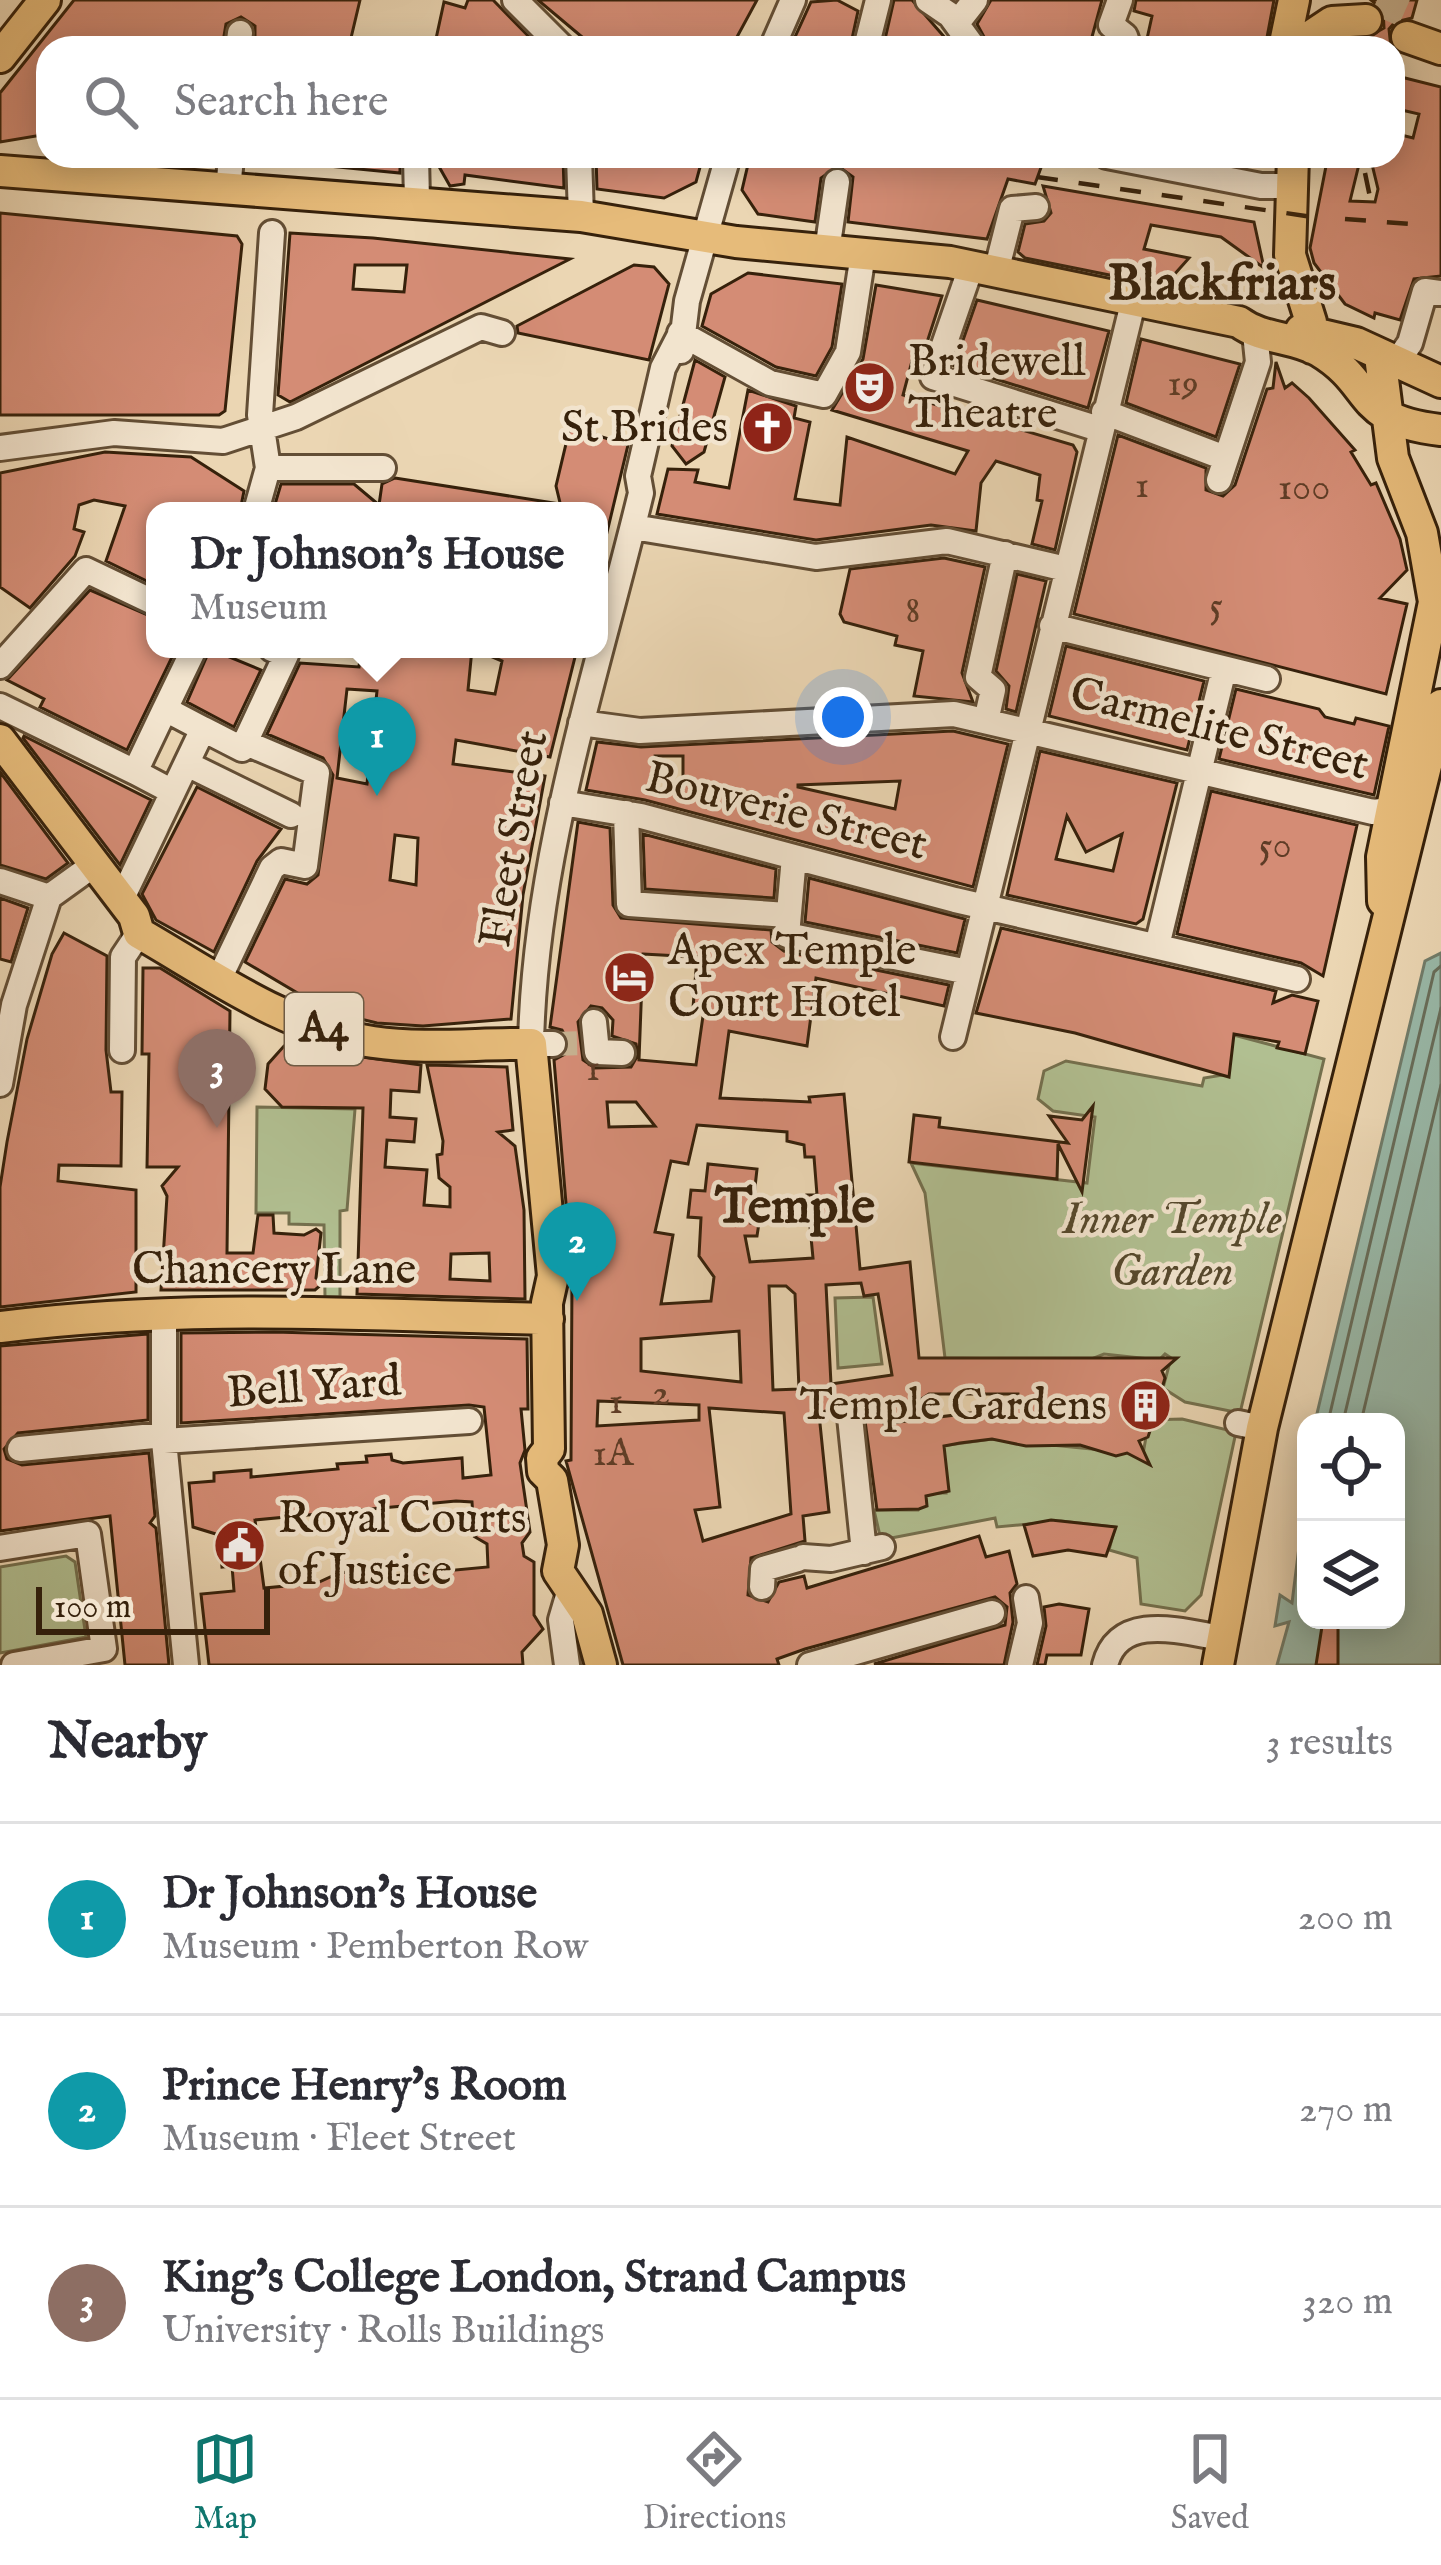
<!DOCTYPE html>
<html lang="en">
<head>
<meta charset="utf-8">
<style>
  :root { --surface:#fff; --page:#f2f2f3; --text:#2b2b33; --muted:#7c7c81; --line:#e1e1e2; --accent:#0f766e }
  body { margin:0; font-family:"IM FELL English",serif; background:var(--page); color:var(--text) }
  .controls { position:absolute; right:36px; bottom:36px; display:grid; overflow:hidden; border-radius:24px; box-shadow:0 6px 30px #0003 }
  .controls button { width:108px; height:108px; display:grid; place-items:center; padding:0; border:0; border-bottom:3px solid var(--line); background:var(--surface); color:var(--text); font:60px sans-serif }
  .scale { position:absolute; left:36px; bottom:30px; width:234px; box-sizing:border-box; padding-left:12px; border:6px solid #36210b; border-top:0; font-size:33px; line-height:42px; white-space:nowrap; color:#36210b; -webkit-text-stroke:9px #f2e4ce; paint-order:stroke }
  .you { position:absolute; left:843px; top:717px; width:42px; height:42px; margin:-30px; border:9px solid #fff; border-radius:50%; background:#1a73e8; box-shadow:0 0 0 18px #1a73e833 }
  .badge { display:grid; place-items:center; width:78px; height:78px; border-radius:50%; background:var(--accent); color:#fff; font-size:39px; font-weight:700 }
  .pin { position:absolute; translate:-50% -99px; filter:drop-shadow(0 3px 6px #0008) }
  .pin::after { content:''; position:absolute; top:63px; width:42px; height:36px; background:inherit; clip-path:polygon(0 0,100% 0,50% 100%) }
  .popup { position:absolute; left:146px; top:502px; width:462px; height:156px; box-sizing:border-box; display:grid; place-content:center; border-radius:24px; background:var(--surface); filter:drop-shadow(0 3px 9px #0005); font-size:39px; white-space:nowrap; color:var(--muted) }
  .popup b { font-size:45px; color:var(--text) }
  .popup::after { content:''; position:absolute; left:50%; top:100%; margin-left:-24px; border:24px solid transparent; border-top-color:var(--surface) }
  .list { margin:0; padding:0; list-style:none }
  h2 { display:flex; justify-content:space-between; align-items:center; height:156px; margin:0; padding:0 48px; font-size:51px }
  h2 small { font-size:39px; font-weight:400; color:var(--muted) }
  .list li { display:grid; grid-template-columns:78px 1fr auto; gap:36px; align-items:center; box-sizing:border-box; height:192px; padding:0 48px; border-top:3px solid var(--line) }
  .list b { display:block; font-size:45px; white-space:nowrap }
  .list p { margin:0; font-size:39px; white-space:nowrap; color:var(--muted) }
  .list em { font-size:39px; font-style:normal; color:var(--muted) }
  .icon { flex:none; width:66px; height:66px; fill:none; stroke:currentColor; stroke-width:2; stroke-linecap:round; stroke-linejoin:round }
  .map { position:relative; flex:none; width:1441px; height:1665px; overflow:hidden }
  .search { position:absolute; background:var(--surface); box-shadow:0 6px 30px #0003; left:36px; right:36px; top:36px; height:132px; display:flex; align-items:center; gap:30px; box-sizing:border-box; padding:0 42px; border-radius:36px; color:var(--muted); font-size:45px }
  .sheet { height:732px; background:var(--surface) }
  nav { display:flex; justify-content:space-around; align-items:center; box-sizing:border-box; height:168px; border-top:3px solid var(--line); background:var(--surface); font-size:33px; color:var(--muted) }
  nav a { display:grid; justify-items:center; gap:6px }
  nav .on { color:var(--accent) }
  .map>svg:first-child { display:block }
  .green { fill:#b1bf91; stroke:#74704e; stroke-width:3 }
  .water { fill:#99b9a9; stroke:#717c6a; stroke-width:3 }
  .lines { fill:none; stroke-linecap:round; stroke-linejoin:round }
  .shore { stroke:#686d5a; stroke-width:3 }
  .building { fill:#d48c75; stroke:#36210b; stroke-width:3; fill-rule:evenodd }
  .minor-tunnel { stroke:#c7b291; stroke-width:24; stroke-dasharray:24 12; stroke-linecap:butt }
  .major-tunnel { stroke:#c7b291; stroke-width:30; stroke-dasharray:30 15; stroke-linecap:butt }
  .minor-casing { stroke:#634e35; stroke-width:30 }
  .major-casing { stroke:#36210b; stroke-width:36 }
  .minor { stroke:#f2e4ce; stroke-width:24 }
  .major { stroke:#e6bb7a; stroke-width:30 }
  .rail { stroke:#36210b; stroke-width:4.5; stroke-dasharray:21 21; stroke-linecap:butt }
  .labels { text-anchor:middle; dominant-baseline:central; stroke-width:9; stroke-linejoin:round; paint-order:stroke }
  .number-label { font-size:39px; fill:#5e3c26 }
  .shield { fill:#f2e4ce; stroke:#6e5c46; stroke-width:3 }
  .shield-label { font-size:42px; font-weight:bold; fill:#36210b }
  .poi-label { font-size:45px; fill:#36210b; stroke:#f2e4ce; text-anchor:start }
  .street-label { font-size:45px; fill:#36210b; stroke:#f2e4ce }
  .park-label { font-size:45px; font-style:italic; fill:#55482c; stroke:#f2e4ce }
  .quarter-label { font-size:51px; font-weight:bold; fill:#36210b; stroke:#f2e4ce }
</style>
</head>
<body>
<div class="map">
<svg width="1441" height="1665" viewBox="0 0 1441 1665">
  <rect width="100%" height="100%" fill="#ebd6b3"/>
  <filter id="stains"><feTurbulence type="fractalNoise" baseFrequency=".00167" numOctaves="4"/><feColorMatrix values="0 0 0 0 .2 0 0 0 0 .09 0 0 0 0 .02 0 0 0 .5 -.17"/></filter>
  <radialGradient id="worn" r=".72"><stop offset=".6" stop-color="#630" stop-opacity="0"/><stop offset="1" stop-color="#630" stop-opacity=".3"/></radialGradient>
  <path class="green" d="M1230 1034 1324 1059 1240 1413 1185 1402 1163 1388 1171 1358 1165 1354 1159 1360 1104 1354 1089 1360 945 1358 925 1193 911 1163 1087 1183 1095 1117 1053 1111 1038 1099 1044 1071 1066 1061 1202 1086 1204 1078 1223 1075Z
    M257 1107 355 1109 347 1210 340 1211V1297H325L324 1225 289 1224V1213H256Z
    M873 1297 882 1364 838 1368 835 1298Z
    M1182 1419 1236 1432 1201 1595 1185 1611 1141 1604 1137 1558 1109 1550 1115 1527 1061 1521 997 1527 995 1518 881 1540 874 1510H918L925 1493H946L941 1446 992 1439 1143 1454 1149 1420Z
    M66 1556 75 1562 86 1637 0 1653V1567Z"/>
  <path class="water" d="M1441 953V1665H1277L1289 1622 1275 1626 1280 1595 1292 1603 1302 1523 1306 1620H1396V1422H1315L1425 961Z"/>
  <g class="lines">
    <path class="shore" d="M1328 1422 1434 972 1441 966
      M1343 1422 1441 1008
      M1361 1422 1441 1085"/>
  </g>
  <path class="building" d="M74 0H360L351 38 374 48H255V26L241 17 226 24 222 48H48V134L0 142V93Z
    M468 0H493L540 48H434L444 2 465 8Z
    M538 0H757L731 48H614L588 42Z
    M837 0 858 11 850 48H790L811 2Z
    M894 0H912L954 48H883Z
    M991 0H1102L1089 48H990L977 24Z
    M1136 0H1274L1265 48H1145L1152 16 1134 11Z
    M1371 0H1417L1412 18 1395 22 1389 29 1391 48H1368L1369 42 1363 40 1384 28 1383 10Z
    M1393 75 1441 87V276L1414 279 1400 320 1375 313 1374 318 1345 304 1314 263 1310 248 1328 156H1361L1350 201 1375 202 1378 189 1370 156H1393V133L1413 138 1419 114 1393 108Z
    M318 156H400V173L317 165Z
    M433 156H563L564 188 465 175 464 184 450 186Z
    M596 156H703L696 182 664 198 597 189Z
    M750 156H1018L1043 162 1035 184 1008 179 987 239 848 222 853 177 838 166 821 178 815 222 758 214 742 190Z
    M1043 186 1254 222 1264 268 1221 237 1151 225 1144 249 1189 258 1164 286 1025 258 1018 252 1025 224 1044 221 1051 213Z
    M0 213 237 236 242 244 225 411 219 415H0Z
    M290 233 373 238 570 259 290 402 278 395ZM355 265H407L404 292 353 289Z
    M634 265 654 267 669 284 649 360 518 333 517 326Z
    M748 273 842 284 832 347 816 376 776 367 702 326 711 294Z
    M876 285 942 296 920 364 912 361 903 395 1073 445 1077 452 1055 550 1032 544 1042 501 1037 500 1040 475 996 461 981 483 976 531 931 525 816 540 657 514 668 469 698 470 695 482 729 488 748 390 796 406 794 418 810 422 795 499 840 505 847 437 955 474 968 451 832 410 863 359Z
    M977 300 1109 331 1088 408 954 366Z
    M1141 339 1240 364 1216 437 1126 403Z
    M695 360 725 377 704 452 686 464 672 446Z
    M1276 362 1285 388 1292 383 1309 398 1355 450 1351 452 1371 485 1376 483 1400 539 1407 570 1380 598 1407 604 1386 694 1074 614 1118 435 1206 468V490L1223 496 1235 485 1267 389 1273 388Z
    M570 427 628 445 603 549 599 511H562L556 486Z
    M105 452 191 457 244 491 240 511H155V585L106 561 125 506 94 500 79 505 74 529 84 532 75 556 30 608 0 587V473Z
    M395 478 560 504 559 511H273L281 484H354L379 505 382 484Z
    M944 558 985 567 962 673 973 702 914 696 923 651 895 645 897 636 844 622 840 614 850 569Z
    M1017 574 1046 581 1016 712 1006 709 1009 686 996 671Z
    M90 590 155 618V649H176L127 750 40 707 44 699 7 680Z
    M1066 646 1204 681 1187 750 1049 716Z
    M210 649 261 670 234 727 187 702Z
    M361 649H472L468 690 495 694 502 661 474 649H577L550 757 456 740 453 764 545 776 523 895 511 1019 423 1026 377 1023 328 1011 245 962 285 879 307 884 318 875 333 775 323 758 267 734 300 663 359 667ZM347 689 377 691 367 784 337 778ZM395 835 418 838 416 885 390 880Z
    M1236 689 1319 709 1325 717 1354 724 1356 718 1389 726 1374 795 1219 759Z
    M953 731 1008 744 973 887 645 800 586 790 597 742 641 747ZM655 756H683V781L674 794 653 789ZM900 781 895 809 798 787V785Z
    M24 736 151 800 120 865 23 738Z
    M1040 751 1177 783 1143 919 1136 924 1007 895ZM1067 816 1086 852 1122 834 1113 871 1056 859Z
    M0 772 68 863 46 879 0 865Z
    M197 787 281 829 257 861 214 952 156 920 142 894Z
    M1211 791 1357 825 1323 976 1301 963 1177 934Z
    M578 822 610 828 613 905 621 918 771 930 772 942 784 951 949 985 944 1006 816 978 807 1046 729 1031 720 1098 810 1102 809 1097 844 1094 860 1269 910 1262 919 1358H1177L1162 1371 1165 1378 1154 1415 1145 1418 1151 1428 1148 1437 1139 1441 1150 1465 1127 1453 1116 1456 1080 1445 1026 1446 992 1439 960 1443 944 1446 949 1491 926 1496 927 1506 919 1509 877 1510 863 1406 847 1401 819 1414 829 1512 803 1516 805 1541 751 1558 748 1595 768 1602 779 1582 804 1576 807 1588 979 1536 986 1557 1009 1551 1017 1584 1010 1593 1013 1622 1004 1665 874 1664 1005 1625 1007 1607 995 1597 805 1649 777 1659 779 1665H623L566 1461 571 1460 572 1275 554 1060 567 1053 569 1043 562 1030 550 1027ZM643 954 697 957 693 1008 704 1009 696 1065 639 1060ZM591 1006 602 1008 613 1020 612 1036 636 1044 638 1055 631 1067 595 1068 583 1060 578 1022ZM607 1102H636L655 1126 609 1127ZM697 1125 787 1132V1141L804 1145 805 1157H814L817 1195H807L813 1258 750 1262 745 1236H757L759 1223H751L757 1169 708 1164 705 1191 691 1190 688 1217 701 1218 699 1256 714 1277 711 1301 661 1304 673 1235 655 1232 671 1161 688 1164ZM861 1283 864 1296 878 1294 892 1375 831 1384 826 1285ZM769 1286H786L795 1294 799 1389 773 1390ZM739 1331 741 1382 641 1371V1339ZM929 1394H1018L1019 1407 883 1424ZM598 1401 699 1405V1420L597 1426ZM709 1408 784 1413 791 1514 703 1541 695 1510 720 1507Z
    M643 834 776 869 774 898 645 889Z
    M809 878 965 919 957 953 805 922Z
    M0 898 28 908 11 962 0 959Z
    M1001 928 1276 991 1273 1003 1292 995 1318 1001 1305 1054 1277 1048 1279 1042 1234 1034 1229 1077 1075 1033 976 1013Z
    M64 933 107 956 106 1050 111 1092H122L121 1166 59 1165 58 1181 136 1190V1292L0 1307V1187L7 1142 27 1039 52 954Z
    M143 968H160L230 1011 227 1253H253L258 1215H273L274 1233 304 1235 316 1229 321 1233 316 1278 322 1284 315 1290H161L167 1196 162 1186 178 1167H147L149 1054H142Z
    M284 1046 421 1065 419 1092 391 1090 390 1117 416 1119 414 1142 387 1140 385 1167 427 1170 424 1205 450 1207V1187L439 1178 437 1155 442 1154 443 1141 427 1065 507 1067 513 1130 498 1132 515 1146 524 1210 525 1299 357 1294 363 1108 282 1107 265 1089 268 1064ZM489 1253 490 1281 450 1279 451 1254Z
    M1093 1106 1082 1192 1058 1144 1057 1179 909 1162 914 1115 940 1118 939 1127 1068 1143 1049 1116 1082 1120Z
    M274 1332 527 1339 528 1409H521L525 1450 520 1463 530 1532 522 1543 524 1556 534 1562V1615L543 1629 522 1652 523 1665H209L201 1594 234 1591 232 1566 222 1567 219 1535 193 1527 189 1483 214 1481V1473L251 1470V1477L338 1469 337 1464 367 1462 366 1456 391 1454 392 1460 403 1463 462 1458 463 1478 491 1475 484 1407 469 1405 181 1423V1333ZM456 1501 472 1502 473 1517 495 1515 475 1537 487 1544 488 1567 392 1576 369 1570 339 1573 317 1583 264 1588 255 1520Z
    M148 1334V1420L18 1433 4 1449 7 1459 22 1465 149 1453 155 1516 150 1523 156 1528 169 1665H125L110 1516 0 1531V1346Z
    M1051 1520 1116 1527 1106 1556 1068 1550 1033 1556 1024 1525Z
    M1059 1604 1089 1609 1081 1655H1047L1045 1665H1037L1046 1626 1044 1607Z
    M1323 1620H1338V1665H1316Z"/>
  <g class="lines">
    <path class="minor-tunnel" d="M553 1044 583 1043"/>
    <path class="major-tunnel" d="M1377 0 1413 16"/>
    <defs>
      <path id="minor" d="M515 0 563 48
        M928 0 950 15 974 48
        M1120 0 1111 25 1125 36 1129 48
        M957 23 975 0
        M238 48 240 33
        M772 48 793 0
        M866 48 878 0
        M416 156 417 201
        M579 156 581 216
        M1107 156 1261 186H1292
        M228 191 231 157
        M827 251 837 182
        M971 267 933 377 1099 429
        M996 272 1012 209 1036 207
        M680 333 770 383 824 395 848 352 863 254
        M681 351 687 301 728 156
        M1396 363 1410 343 1425 291 1441 293
        M1104 412 1225 458
        M0 448 114 433 223 441 296 417 481 327 502 333
        M268 468H383
        M1219 480 1258 362 1255 333
        M256 511 268 468 260 415 272 233
        M633 527 816 557 947 541 1066 569
        M1052 626 1267 679
        M0 666 86 570 153 602
        M0 706 135 772
        M165 709 194 649
        M986 721 993 690 978 677 1005 554
        M581 723 640 731 954 714 1373 812 1390 810
        M187 764 291 815
        M173 792 135 772 165 709 203 729
        M562 803 641 816 955 900 1297 979
        M626 813 629 904 787 915
        M794 857 787 935 968 972
        M0 881 49 897
        M125 892 203 729 242 749 286 655 272 649
        M1157 946 1224 669
        M219 979 272 868 281 861 305 866 317 773 251 745 248 738
        M594 1022 597 1052 622 1053
        M953 1037 1133 303
        M553 1044H531C535 855 597 675 641 493L638 476 663 368 679 337
        M122 1050 123 957 139 933
        M0 1084 14 1005 49 897 92 866
        M164 1312V1441L186 1665
        M850 1417 864 1552
        M1238 1423 1262 1428
        M164 1441 469 1421
        M20 1449 164 1435
        M0 1548 88 1534 104 1649 14 1665
        M803 1557 831 1559 882 1547
        M762 1587 763 1569 798 1559
        M567 1665 561 1620 571 1586
        M810 1665 992 1613
        M1020 1665 1030 1623 1026 1598
        M1105 1665C1119 1612 1180 1631 1221 1638"/>
      <path id="major" d="M1407 37 1441 49
        M1305 40 1332 22 1366 20
        M1284 48 1294 0
        M0 57 45 0
        M1293 156 1290 255 1311 322 1312 348
        M0 171 581 216 736 242 950 262 1239 322C1263 340 1293 336 1319 351 1377 386 1353 420 1441 430
        M1301 330 1356 343 1441 382
        M1380 356 1393 458 1422 533 1434 602 1382 857 1383 901
        M0 740 134 916 139 933C212 975 288 1030 373 1042 426 1050 478 1043 531 1044L553 1276 547 1303 549 1449 542 1458 543 1471 552 1480 563 1545 558 1571 587 1614 601 1665
        M0 1327C190 1303 358 1315 548 1319
        M1218 1665 1262 1428 1441 705"/>
    </defs>
    <use href="#minor" class="minor-casing"/>
    <use href="#major" class="major-casing"/>
    <use href="#minor" class="minor"/>
    <use href="#major" class="major"/>
    <path class="rail" d="M1365 173 1371 202
      M1037 177 1313 217
      M1345 219 1423 225"/>
  </g>
  <defs>
    <symbol id="theatre-disc" viewBox="-11 -11 22 22"><circle r="9.5" fill="#8f2418" stroke="#f2e4ce"/><path d="M-5-5.5Q0-4 5-5.5V0Q5 5 0 6Q-5 5-5 0ZM-3.3-2.5H-1v1.5H-3.3ZM1-2.5H3.3v1.5H1ZM-2.8 1Q0 5.5 2.8 1Z" fill="#fff"/></symbol>
    <symbol id="church-disc" viewBox="-11 -11 22 22"><circle r="9.5" fill="#8f2418" stroke="#f2e4ce"/><path d="M-1.2-6h2.4v3.5h3.3v2.4h-3.3V6h-2.4V-.1h-3.3v-2.4h3.3Z" fill="#fff"/></symbol>
    <symbol id="hotel-disc" viewBox="-11 -11 22 22"><circle r="9.5" fill="#8f2418" stroke="#f2e4ce"/><path d="M-6-4.5h1.5V1H6V5H4.5V3h-9V5H-6ZM-4 0a1.8 1.8 0 1 1 3.6 0ZM.5 0V-2.5h3Q6-2.5 6 0Z" fill="#fff"/></symbol>
    <symbol id="building-disc" viewBox="-11 -11 22 22"><circle r="9.5" fill="#8f2418" stroke="#f2e4ce"/><path d="M-4-6H4V6H1V3H-1V6H-4ZM-2.5-4.3h1.7v1.8h-1.7ZM.8-4.3h1.7v1.8H.8ZM-2.5-1h1.7V.8h-1.7ZM.8-1h1.7V.8H.8Z" fill="#fff"/></symbol>
    <symbol id="civic-disc" viewBox="-11 -11 22 22"><circle r="9.5" fill="#8f2418" stroke="#f2e4ce"/><path d="M-.6-6.5H3V-4.5H.6V-3L4-1V1h2V6H-6V1h2V-1L-.6-3ZM-1.2 2.5V6h2.4V2.5Z" fill="#fff"/></symbol>
  </defs>
  <g fill-rule="evenodd">
    <use href="#theatre-disc" x="840" y="358" width="59" height="59"/>
    <use href="#church-disc" x="738" y="398" width="59" height="59"/>
    <use href="#hotel-disc" x="600" y="948" width="59" height="59"/>
    <use href="#building-disc" x="1116" y="1376" width="59" height="59"/>
    <use href="#civic-disc" x="210" y="1516" width="59" height="59"/>
  </g>
  <g class="labels">
    <g class="number-label">
      <text x="1183" y="384">19</text>
      <text x="1142" y="486">1</text>
      <text x="1304" y="488">100</text>
      <text x="1216" y="606">5</text>
      <text x="913" y="611">8</text>
      <text x="1275" y="846">50</text>
      <text x="593" y="1069">1</text>
      <text x="661" y="1393">2</text>
      <text x="616" y="1402">1</text>
      <text x="613" y="1454">1A</text>
    </g>
    <rect class="shield" x="285" y="993" width="78" height="72" rx="9"/>
    <g class="shield-label">
      <text x="324" y="1029">A4</text>
    </g>
    <g class="poi-label">
      <text x="908" y="362">Bridewell<tspan x="908" dy="52">Theatre</tspan></text>
      <text x="728" y="428" text-anchor="end">St Brides</text>
      <text x="668" y="951">Apex Temple<tspan x="668" dy="52">Court Hotel</tspan></text>
      <text x="1107" y="1406" text-anchor="end">Temple Gardens</text>
      <text x="278" y="1519">Royal Courts<tspan x="278" dy="52">of Justice</tspan></text>
    </g>
    <g class="street-label">
      <text transform="translate(1219 730) rotate(14)">Carmelite Street</text>
      <text transform="translate(786 812) rotate(14)">Bouverie Street</text>
      <text transform="translate(515 839) rotate(-80)">Fleet Street</text>
      <text x="274" y="1270">Chancery Lane</text>
      <text transform="translate(314 1388) rotate(-4)">Bell Yard</text>
    </g>
    <g class="park-label">
      <text x="1172" y="1220">Inner Temple<tspan x="1172" dy="52">Garden</tspan></text>
    </g>
    <g class="quarter-label">
      <text x="1222" y="285">Blackfriars</text>
      <text x="795" y="1208">Temple</text>
    </g>
  </g>
  <rect width="100%" height="100%" filter="url(#stains)"/>
  <rect width="100%" height="100%" fill="url(#worn)"/>
</svg>
<div class="controls">
<button><svg class="icon" aria-label="locate" viewBox="0 0 24 24"><circle cx="12" cy="12" r="6"/><path d="M12 2v4M12 18v4M2 12h4M18 12h4"/></svg></button>
<button><svg class="icon" aria-label="layers" viewBox="0 0 24 24"><path d="M12 4l9 5-9 5-9-5zM3 14l9 5 9-5"/></svg></button>
</div>
<div class="scale">100 m</div>
<div class="you"></div>
<div class="pin badge" style="left:377px;top:796px;background:#0f9aa8">1</div>
<div class="popup"><b>Dr Johnson's House</b>Museum</div>
<div class="pin badge" style="left:577px;top:1301px;background:#0f9aa8">2</div>
<div class="pin badge" style="left:217px;top:1128px;background:#8d6e63">3</div>
<div class="search"><svg class="icon" aria-label="search" viewBox="0 0 24 24"><circle cx="10" cy="10" r="6"/><path d="M15 15l6 6"/></svg>Search here</div>
</div>
<section class="sheet">
<h2>Nearby<small>3 results</small></h2>
<ul class="list">
<li><span class="badge" style="background:#0f9aa8">1</span><div><b>Dr Johnson's House</b><p>Museum · Pemberton Row</p></div><em>200 m</em></li>
<li><span class="badge" style="background:#0f9aa8">2</span><div><b>Prince Henry's Room</b><p>Museum · Fleet Street</p></div><em>270 m</em></li>
<li><span class="badge" style="background:#8d6e63">3</span><div><b>King's College London, Strand Campus</b><p>University · Rolls Buildings</p></div><em>320 m</em></li>
</ul>
</section>
<nav>
<a class="on"><svg class="icon" aria-label="map" viewBox="0 0 24 24"><path d="M3 6l6-2 6 2 6-2v14l-6 2-6-2-6 2zM9 4v14M15 6v14"/></svg>Map</a>
<a><svg class="icon" aria-label="directions" viewBox="0 0 24 24"><path d="M12 3l9 9-9 9-9-9zM9 14v-3h6M13 9l2 2-2 2"/></svg>Directions</a>
<a><svg class="icon" aria-label="saved" viewBox="0 0 24 24"><path d="M7 4h10v16l-5-4-5 4z"/></svg>Saved</a>
</nav>
</body>
</html>
